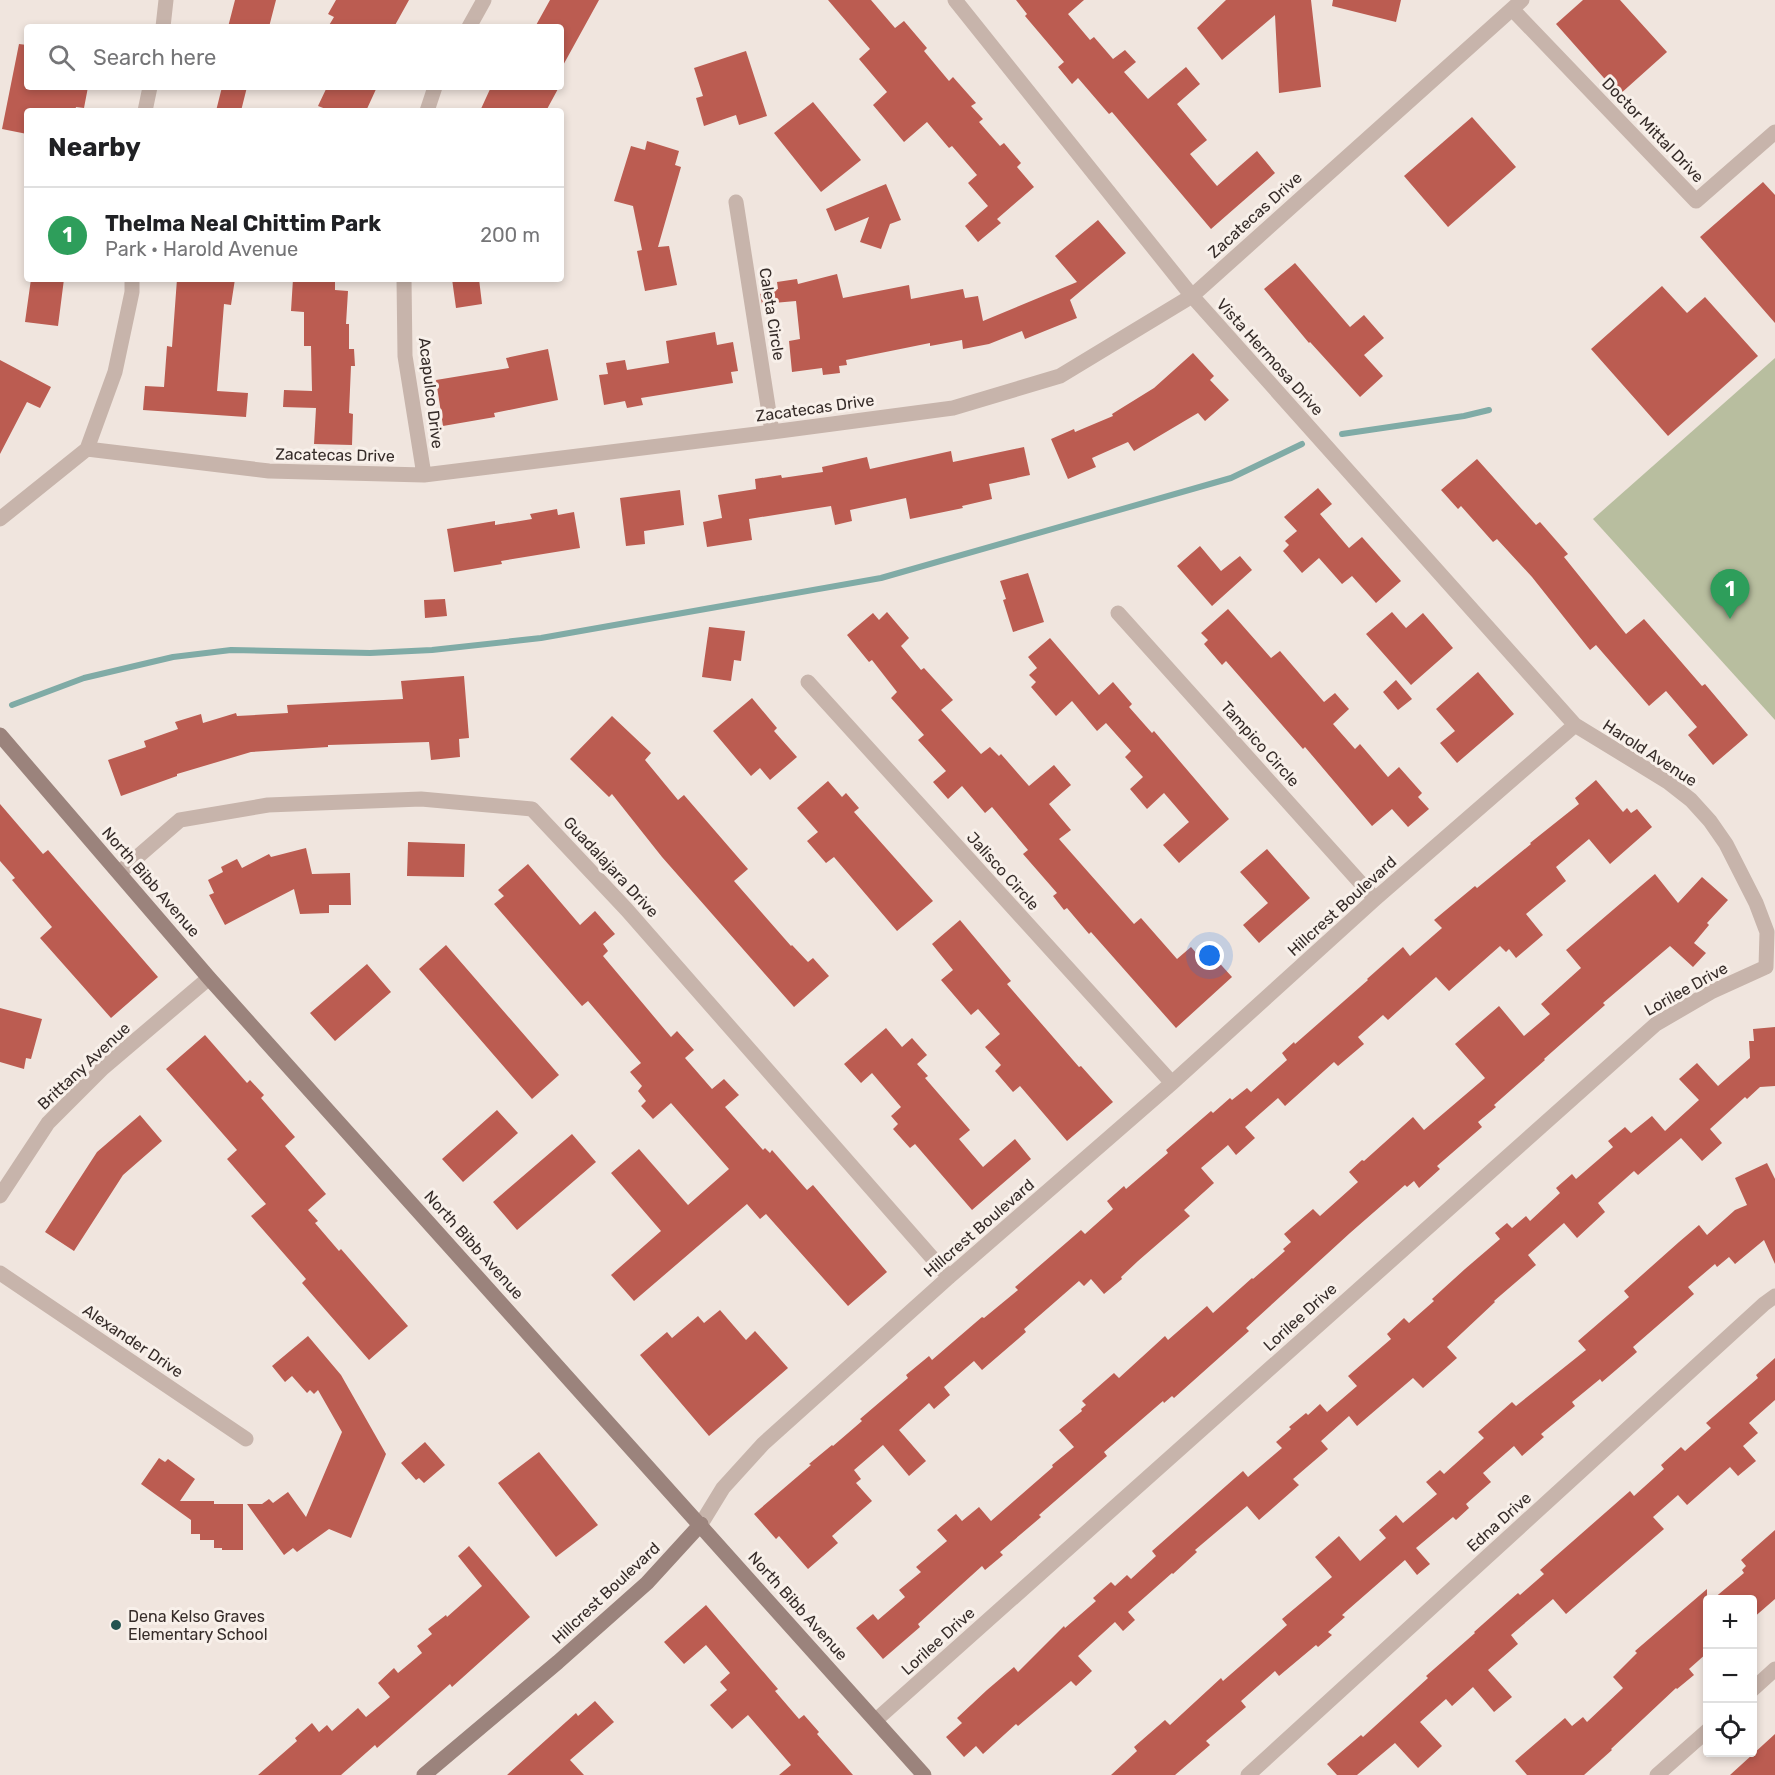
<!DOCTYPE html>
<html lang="en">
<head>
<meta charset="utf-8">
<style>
  :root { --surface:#fff; --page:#f2f2f2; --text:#202124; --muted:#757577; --line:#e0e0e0; --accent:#0b8043 }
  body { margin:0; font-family:Rubik,sans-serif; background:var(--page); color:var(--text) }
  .controls { position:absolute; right:18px; bottom:18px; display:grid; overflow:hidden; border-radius:6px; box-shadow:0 3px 9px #0003 }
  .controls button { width:54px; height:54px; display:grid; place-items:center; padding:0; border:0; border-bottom:2px solid var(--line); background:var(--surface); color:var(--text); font:30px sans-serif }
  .you { position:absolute; left:1210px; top:956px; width:21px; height:21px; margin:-15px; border:4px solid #fff; border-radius:50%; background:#1a73e8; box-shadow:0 0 0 9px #1a73e833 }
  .badge { display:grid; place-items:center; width:39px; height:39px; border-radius:50%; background:var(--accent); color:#fff; font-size:20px; font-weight:700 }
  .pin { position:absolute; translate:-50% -50px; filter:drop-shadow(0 2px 3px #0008) }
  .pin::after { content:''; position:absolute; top:32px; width:21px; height:18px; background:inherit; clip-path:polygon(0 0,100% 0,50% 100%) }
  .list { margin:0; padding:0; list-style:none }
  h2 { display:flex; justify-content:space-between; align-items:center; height:78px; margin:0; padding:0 24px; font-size:26px }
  h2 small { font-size:20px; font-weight:400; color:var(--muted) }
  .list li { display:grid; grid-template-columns:39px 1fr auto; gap:18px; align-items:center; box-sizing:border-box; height:96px; padding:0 24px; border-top:2px solid var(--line) }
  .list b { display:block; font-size:22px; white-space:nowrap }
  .list p { margin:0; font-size:20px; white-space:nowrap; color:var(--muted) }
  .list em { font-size:20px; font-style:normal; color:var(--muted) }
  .icon { flex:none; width:33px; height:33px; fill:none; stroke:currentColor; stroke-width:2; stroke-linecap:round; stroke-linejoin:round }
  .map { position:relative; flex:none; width:1775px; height:1775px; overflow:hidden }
  .search { position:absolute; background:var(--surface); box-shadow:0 3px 9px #0003; left:24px; top:24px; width:540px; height:66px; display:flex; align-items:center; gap:15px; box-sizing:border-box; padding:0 21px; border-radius:6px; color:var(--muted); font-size:22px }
  .panel { position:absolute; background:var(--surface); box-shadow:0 3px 9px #0003; left:24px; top:108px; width:540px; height:174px; border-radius:6px }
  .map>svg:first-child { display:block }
  .green { fill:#b8be9f }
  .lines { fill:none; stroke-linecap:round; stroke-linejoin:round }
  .stream { stroke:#80aba6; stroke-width:6 }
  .building { fill:#bb5c51 }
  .street { stroke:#c7b4ab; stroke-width:15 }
  .secondary { stroke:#9b837c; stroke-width:15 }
  .poi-dot { fill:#235350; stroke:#f8f0ea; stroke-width:2 }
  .labels { text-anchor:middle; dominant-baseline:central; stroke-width:6; stroke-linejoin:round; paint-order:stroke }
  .street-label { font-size:16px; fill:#362c29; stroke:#f8f0ea }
  .poi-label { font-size:16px; fill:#362c29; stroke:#f8f0ea; text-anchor:start }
</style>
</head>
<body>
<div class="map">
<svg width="1775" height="1775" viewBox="0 0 1775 1775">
  <rect width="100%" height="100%" fill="#f0e5de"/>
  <path class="green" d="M1775 358V720L1593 519Z"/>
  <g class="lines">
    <path class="stream" d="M1342 434 1464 416 1489 410
      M12 705 84 678 173 657 231 650 370 653 432 650 541 638 881 578 1231 478 1302 444"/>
  </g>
  <path class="building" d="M235 0H276L269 27H228Z
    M336 0H409L394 27H328L334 17 328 14Z
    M550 0H599L561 69V27H535Z
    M828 0H871L895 28 904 21 927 48 924 51 949 81 953 77 976 103 971 106 983 119 979 122 1000 146 1004 143 1021 163 1017 167 1034 187 997 219 1001 223 978 242 965 226 988 206 968 183 977 175 952 146 949 148 927 122 904 142 873 105 887 92 859 59 870 49Z
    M1016 0H1084L1068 14 1090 40 1094 37 1113 59 1125 50 1136 62 1124 72 1148 99 1186 67 1200 84 1177 104 1207 140 1190 154 1217 186 1257 151 1275 173 1211 229 1112 112 1109 114 1078 78 1072 84 1058 67 1064 62 1025 16 1027 14Z
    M1226 0H1311L1321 87 1279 93 1275 15 1222 60 1197 28Z
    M1333 0H1401L1396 22 1332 6Z
    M1583 0H1620L1667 52 1619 95 1556 24Z
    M19 44 27 45V87H88L84 108 76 107 75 111H27V134L2 129Z
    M746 51 767 116 739 125 736 115 704 126 696 98 703 96 694 68Z
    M222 87H247L241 111H216Z
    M327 87H377L366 111H331L318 106Z
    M491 87H559L546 111H480Z
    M813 102 861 160 821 192 774 133Z
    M1472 117 1516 167 1448 227 1404 176Z
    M647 141 679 151 675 165 681 167 658 247 669 246 677 285 645 291 637 251 642 250 633 206 614 201 631 146 645 150Z
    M1763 182 1775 195V323L1700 237Z
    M886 184 901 220 890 224 881 249 860 242 869 217 835 231 826 209Z
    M1098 220 1126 253 1070 300 1077 318 1025 339 1022 331 989 344 963 349 962 340 930 346V343L846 360 847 365 839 366 840 373 823 375 822 368 792 372 789 341 800 339 796 301 762 304 760 294 778 289 777 282 797 279 798 284 837 274 843 298 909 285 911 299 963 289 965 298 978 296 983 321 1077 282 1055 256Z
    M1295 263 1350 327 1364 315 1384 338 1364 355 1383 376 1360 397 1310 342 1309 343 1264 289Z
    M31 279H64L58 326 25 322Z
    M177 279H235L231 305 224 304 217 391 248 393 246 417 143 410 145 386 164 387 167 346 172 347Z
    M293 279H335V290L348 291 346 324H349V349H354L355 366H351L349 413 353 414 352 445 314 444 316 408 283 407 284 390 312 391 311 346H304V312L291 311Z
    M452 279H479L482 304 456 308Z
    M1662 286 1687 313 1705 297 1758 356 1668 436 1591 349Z
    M715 332 717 345 733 342 738 371 731 372 733 383 641 398 643 405 627 408 625 401 604 405 599 375 608 374 606 363 625 360 627 370 669 363 666 341Z
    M548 349 558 400 494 413 495 417 443 426 436 380 509 368 506 358Z
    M1193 353 1214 376 1210 380 1229 400 1205 421 1198 413 1134 451 1128 442 1092 458 1096 467 1068 479 1051 439 1074 429 1075 432 1113 416 1112 414 1154 388Z
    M0 360 51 387 40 408 27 402 0 454Z
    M1024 447 1030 475 989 484 992 499 962 506 963 508 910 519 906 498 850 510 852 521 835 525 831 506 749 519 752 540 707 547 703 522 722 518 718 495 756 489 755 479 781 475 782 478 823 472 822 467 867 457 870 469 951 451 953 462Z
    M1477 459 1536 525 1540 522 1568 554 1564 557 1626 634 1644 619 1702 686 1705 684 1748 735 1713 765 1688 735 1697 727 1666 691 1649 706 1596 645 1590 650 1532 577 1497 539 1493 542 1461 506 1458 509 1441 490Z
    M1318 488 1332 504 1320 514 1349 548 1362 537 1401 581 1376 603 1352 576 1342 584 1319 558 1302 573 1283 551 1289 545 1285 541 1297 531 1284 517Z
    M680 490 684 525 644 531 645 544 626 546 620 498Z
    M557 509 558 515 574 512 580 548 501 561 502 564 454 572 447 529 495 521V525L532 519 530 514Z
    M1200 546 1221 571 1240 556 1252 570 1212 606 1177 566Z
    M1028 573 1044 622 1013 632 1003 600 1006 599 1000 581Z
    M445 599 447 616 425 618 424 600Z
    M1228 609 1271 658 1280 651 1324 702 1335 693 1349 709 1333 724 1355 749 1360 744 1388 777 1399 767 1422 793 1418 797 1429 809 1408 827 1392 809 1372 826 1305 747 1303 749 1226 661 1222 665 1204 644 1208 640 1201 633Z
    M887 612 909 638 901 646 921 670 924 668 953 700 941 710 981 754 990 747 999 756 1001 754 1029 786 1054 765 1071 785 1049 804 1071 830 1059 839 1134 924 1141 918 1177 959 1191 947 1206 964 1214 957 1232 977 1176 1028 1091 932 1089 934 1067 908 1064 910 1053 896 1057 893 1023 854 1028 850 992 807 985 813 962 786 948 799 933 782 946 771 918 740 924 735 891 698 897 692 872 660 869 662 847 635 873 613 879 620Z
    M1392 612 1406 628 1423 613 1453 648 1411 685 1366 634Z
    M709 627 745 631 741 661 734 660 731 681 702 677Z
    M1050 638 1099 695 1113 682 1132 704 1129 707 1152 733 1154 731 1229 819 1179 863 1163 845 1189 822 1164 793 1147 809 1130 789 1143 777 1125 757 1131 751 1106 723 1097 731 1072 701 1056 716 1031 687 1036 682 1029 675 1037 668 1028 657Z
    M1478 672 1514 714 1457 763 1440 743 1455 731 1436 709Z
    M464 676 469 738 459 739 460 757 431 760 429 742 328 745V747L251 752 177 774V776L121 796 108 760 146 747 144 741 178 729 175 722 201 714 203 723 236 713 237 716 288 713 287 705 403 699 401 681Z
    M1396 680 1412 699 1398 710 1383 692Z
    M752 698 777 728 774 731 797 757 770 780 760 768 751 776 713 731Z
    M612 716 651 753 645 760 678 800 684 795 748 869 734 881 791 946 792 945 808 962 813 958 829 976 794 1007 662 857 612 794 609 797 570 759Z
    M1596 780 1623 812 1627 808 1631 813 1637 809 1652 827 1610 864 1589 839 1556 867 1566 881 1526 914 1543 935 1516 958 1509 949 1506 952 1500 946 1449 991 1436 977 1388 1020 1383 1015 1358 1037 1364 1044 1338 1066 1334 1062 1285 1106 1278 1098 1245 1127 1255 1138 1236 1155 1228 1145 1201 1168 1214 1183 1184 1210 1190 1216 1138 1261 1121 1277 1122 1279 1104 1294 1091 1279 1084 1286 1079 1281 1024 1329 1026 1332 982 1370 974 1361 944 1387 950 1395 934 1409 929 1403 899 1430 926 1461 909 1476 883 1445 854 1470 861 1479 856 1483 872 1501 832 1536 838 1543 808 1569 779 1536 776 1539 754 1514 811 1465 809 1464 832 1445 833 1446 862 1421 860 1419 908 1378 906 1375 929 1356 932 1360 982 1317 984 1318 1018 1290 1015 1287 1081 1230 1085 1234 1113 1209 1107 1201 1124 1186 1126 1189 1168 1153 1166 1150 1211 1111 1213 1113 1230 1098 1232 1100 1247 1088 1251 1092 1287 1060 1282 1053 1294 1042 1295 1044 1368 980 1367 979 1403 947 1410 956 1442 928 1434 920 1475 886 1477 888 1531 844 1530 843 1579 804 1575 798Z
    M828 781 842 797 846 793 859 808 854 812 933 901 897 931 834 857 826 863 807 841 818 832 797 808Z
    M0 804 43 854 48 850 158 977 111 1018 40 938 52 927 12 880 15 878 0 861Z
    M408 842 465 844 464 877 407 876Z
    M306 848 312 874 350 873 351 905H329V913L300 914 294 889 225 925 209 895 214 893 208 880 223 872 221 867 237 859 242 868 269 854 271 857Z
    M1267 849 1310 898 1259 943 1243 925 1268 903 1240 872Z
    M528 864 580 925 595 911 615 934 603 944 608 951 603 956 671 1037 677 1031 694 1050 685 1058 712 1089 724 1079 739 1095 725 1107 763 1150 765 1148 770 1153 772 1150 807 1190 813 1185 887 1272 848 1306 766 1214 760 1219 747 1204 634 1301 611 1275 661 1231 611 1173 639 1149 688 1205 729 1169 671 1103 653 1119 641 1106 646 1101 638 1091 642 1086 630 1072 641 1063 588 1001 582 1006 494 904 504 896 498 890Z
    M1655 874 1678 903 1702 877 1728 900 1707 923 1709 925 1694 943 1706 953 1693 967 1670 946 1603 1003 1605 1005 1544 1059 1545 1060 1494 1105 1496 1107 1478 1122 1482 1127 1437 1166 1440 1169 1419 1188 1414 1181 1407 1187 1405 1185 1350 1233 1246 1328 1249 1331 1174 1398 1172 1396 1164 1403 1163 1401 1104 1452 1107 1456 1039 1515 1041 1517 1000 1552 1003 1555 985 1570 982 1566 918 1624 920 1627 883 1659 856 1628 873 1614 878 1620 905 1597 899 1590 921 1572 916 1567 947 1541 937 1530 956 1514 962 1521 979 1507 991 1521 1053 1467 1052 1465 1074 1447 1059 1430 1082 1411 1081 1409 1086 1405 1082 1401 1114 1373 1119 1378 1165 1336 1168 1340 1207 1306 1213 1313 1252 1278 1253 1279 1285 1251 1283 1249 1291 1242 1284 1234 1313 1209 1320 1216 1358 1182 1349 1172 1362 1160 1364 1161 1413 1117 1424 1130 1485 1078 1455 1044 1499 1006 1524 1036 1550 1014 1541 1004 1581 968 1566 950Z
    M960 920 1011 981 1007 984 1079 1067 1081 1066 1113 1102 1067 1141 1020 1086 1013 1092 995 1071 1001 1065 985 1047 1000 1034 978 1009 971 1015 941 980 953 970 932 944Z
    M446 945 559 1075 532 1099 419 969Z
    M367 964 391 992 335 1041 310 1013Z
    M0 1008 42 1019 31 1059 26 1058 24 1069 0 1062Z
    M1775 1027V1086L1760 1087 1747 1099 1745 1097 1710 1129 1722 1143 1702 1161 1681 1138 1638 1175 1634 1171 1598 1203 1605 1212 1577 1238 1564 1223 1528 1255 1536 1265 1494 1301 1495 1302 1447 1347 1457 1358 1423 1388 1413 1378 1357 1426 1349 1416 1321 1441 1328 1449 1293 1479 1299 1485 1259 1520 1247 1506 1195 1550 1197 1552 1173 1574 1172 1573 1128 1612 1135 1620 1123 1631 1115 1622 1078 1656 1092 1671 1076 1686 1071 1681 1018 1726 1016 1724 983 1754 976 1746 964 1757 946 1737 962 1723 957 1718 987 1690 1014 1667 1018 1672 1064 1626 1065 1628 1096 1601 1093 1598 1111 1582 1115 1586 1127 1575 1131 1579 1156 1556 1152 1551 1243 1471 1248 1477 1282 1448 1276 1442 1291 1429 1289 1427 1306 1413 1308 1415 1320 1404 1327 1412 1357 1386 1348 1376 1391 1339 1387 1334 1404 1318 1409 1323 1434 1301 1432 1299 1465 1269 1500 1239 1495 1233 1507 1223 1512 1228 1526 1216 1530 1221 1560 1193 1556 1188 1572 1174 1576 1179 1613 1147 1608 1141 1625 1127 1631 1133 1652 1116 1665 1131 1699 1100 1679 1079 1697 1063 1718 1086 1750 1058 1749 1041H1754L1753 1029Z
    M886 1028 902 1047 912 1038 927 1055 917 1064 928 1076 925 1078 970 1130 959 1139 983 1167 1015 1139 1031 1159 972 1210 915 1144 910 1148 893 1129 898 1124 891 1116 901 1107 872 1073 861 1083 844 1064Z
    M205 1035 247 1083 250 1080 264 1095 261 1098 295 1137 285 1146 326 1194 308 1210 318 1221 315 1223 339 1251 341 1249 408 1326 369 1360 302 1283 306 1279 251 1216 266 1204 227 1159 237 1150 166 1069Z
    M497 1110 518 1133 463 1182 442 1159Z
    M140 1115 162 1141 123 1175 74 1251 45 1232 97 1152Z
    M572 1134 596 1162 517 1230 493 1202Z
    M1767 1163 1775 1179V1264L1764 1240 1735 1264 1729 1257 1717 1267 1715 1264 1688 1287 1694 1294 1633 1347 1637 1352 1602 1382 1600 1379 1572 1402 1575 1406 1541 1434 1544 1437 1522 1456 1514 1446 1483 1473 1491 1482 1466 1504 1469 1508 1456 1520 1453 1517 1416 1548 1430 1564 1417 1575 1405 1560 1342 1615 1345 1617 1328 1632 1332 1635 1318 1647 1316 1645 1279 1676 1275 1671 1241 1701 1246 1707 1206 1741 1210 1745 1175 1775H1111L1137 1751 1134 1747 1165 1720 1170 1725 1221 1678 1223 1681 1287 1625 1282 1619 1332 1577 1315 1557 1339 1536 1360 1561 1386 1538 1379 1530 1396 1515 1403 1523 1437 1494 1426 1482 1440 1470 1444 1474 1484 1438 1478 1432 1512 1402 1516 1406 1586 1350 1578 1341 1629 1297 1624 1291 1679 1242 1699 1225 1707 1235 1735 1210 1747 1205 1735 1178Z
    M720 1310 746 1340 755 1331 788 1368 709 1436 640 1355 667 1332 672 1338 698 1316 704 1323Z
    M308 1336 341 1375 386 1454 351 1538 329 1529 297 1552 293 1548 284 1555 247 1504H262L269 1499 273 1503 288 1492 306 1517 342 1432 318 1390 314 1394 310 1390 307 1393 292 1376 285 1382 272 1366Z
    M1775 1358V1400L1749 1423 1758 1433 1743 1446 1756 1461 1738 1476 1730 1467 1687 1505 1678 1495 1653 1517 1664 1529 1566 1614 1553 1599 1511 1635 1518 1644 1488 1670 1512 1697 1494 1712 1473 1687 1452 1706 1446 1699 1420 1722 1442 1746 1418 1768 1395 1743 1357 1775H1337L1327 1764 1361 1735 1363 1737 1428 1678 1426 1676 1475 1633 1474 1632 1518 1593 1520 1595 1544 1574 1540 1570 1630 1491 1634 1496 1664 1469 1661 1465 1681 1447 1685 1451 1711 1428 1706 1423 1758 1378 1756 1375Z
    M425 1442 445 1465 424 1483 419 1478 416 1480 401 1463Z
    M539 1452 598 1525 556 1557 498 1483Z
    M159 1458 165 1462 168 1459 195 1479 180 1501H214V1504H243V1550H222V1548H214V1540H200V1534H191V1520L141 1484Z
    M1775 1530V1599L1752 1619V1599H1713L1744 1573 1742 1570 1746 1566 1741 1560Z
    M469 1546 530 1617 452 1687 450 1684 377 1748 375 1745 341 1775H258L297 1741 295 1738 312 1723 319 1732 327 1725 332 1731 358 1708 366 1717 390 1697 378 1683 394 1668 398 1673 422 1653 417 1646 432 1634 428 1629 446 1615 447 1617 482 1586 458 1556Z
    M1707 1589V1653L1689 1669 1694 1675 1677 1689 1676 1688 1611 1749 1612 1750 1584 1775H1527L1515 1761 1565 1718 1572 1726 1583 1717 1587 1722 1623 1688 1613 1677 1637 1653 1635 1651Z
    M706 1605 778 1689 775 1691 799 1719 804 1715 819 1732 817 1734 853 1775H779L791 1765 748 1715 732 1729 710 1705 727 1690 720 1682 730 1673 706 1645 684 1664 664 1642Z
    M595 1701 614 1722 570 1760 584 1775H507L576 1713 578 1716Z
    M1775 1734V1775H1730Z"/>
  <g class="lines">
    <path class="street" d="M955 0 1192 296 1575 725 1668 782 1691 800 1710 821 1726 844 1756 903 1767 932 1766 967
      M1512 9 1696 201 1775 132
      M163 27 166 0
      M469 27 484 0
      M145 111 150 87
      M427 111 435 87
      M736 202 772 432
      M404 279 405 356 424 475
      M87 449 115 372 132 292V279
      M0 519 87 449 269 471 424 475 772 432 953 408 1060 376 1192 296 1522 0
      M1118 613 1375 899
      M808 682 1172 1083
      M120 872 180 820 268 805 421 799 532 809 627 910 949 1277
      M0 1196 48 1123 103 1068 209 978
      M0 1273 246 1439
      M701 1524 723 1488 763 1444 949 1277 1172 1083 1375 899 1575 725
      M1752 1690 1775 1669
      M876 1720 1656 1024 1711 992 1766 967
      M1248 1775 1764 1304 1775 1296
      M1657 1775 1708 1730"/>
    <path class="secondary" d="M0 735 209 978 924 1775
      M424 1775 558 1662 647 1583 701 1524"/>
  </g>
  <circle class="poi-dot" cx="116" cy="1625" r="6"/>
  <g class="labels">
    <g class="street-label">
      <text transform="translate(1653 130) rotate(46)">Doctor Mittal Drive</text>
      <text transform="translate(1255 215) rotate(-42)">Zacatecas Drive</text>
      <text transform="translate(772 314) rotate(81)">Caleta Circle</text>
      <text transform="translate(1270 357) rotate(48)">Vista Hermosa Drive</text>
      <text transform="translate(431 393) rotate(83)">Acapulco Drive</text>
      <text transform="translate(815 408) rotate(-8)">Zacatecas Drive</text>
      <text transform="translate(335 455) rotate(1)">Zacatecas Drive</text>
      <text transform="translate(1260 744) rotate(48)">Tampico Circle</text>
      <text transform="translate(1650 753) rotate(33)">Harold Avenue</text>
      <text transform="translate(611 867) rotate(47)">Guadalajara Drive</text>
      <text transform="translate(1003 871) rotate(48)">Jalisco Circle</text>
      <text transform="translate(151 882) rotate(49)">North Bibb Avenue</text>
      <text transform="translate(1342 906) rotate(-42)">Hillcrest Boulevard</text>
      <text transform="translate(1686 989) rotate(-29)">Lorilee Drive</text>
      <text transform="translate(84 1066) rotate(-43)">Brittany Avenue</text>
      <text transform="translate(979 1228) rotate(-41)">Hillcrest Boulevard</text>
      <text transform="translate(474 1245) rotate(48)">North Bibb Avenue</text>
      <text transform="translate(1300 1317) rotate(-42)">Lorilee Drive</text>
      <text transform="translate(133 1341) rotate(34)">Alexander Drive</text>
      <text transform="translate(1499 1522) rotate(-42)">Edna Drive</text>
      <text transform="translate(606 1593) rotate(-43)">Hillcrest Boulevard</text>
      <text transform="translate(798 1606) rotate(48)">North Bibb Avenue</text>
      <text transform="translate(938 1641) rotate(-42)">Lorilee Drive</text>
    </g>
    <g class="poi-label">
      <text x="128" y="1616">Dena Kelso Graves<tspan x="128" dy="18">Elementary School</tspan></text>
    </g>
  </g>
</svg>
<div class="controls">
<button>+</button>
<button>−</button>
<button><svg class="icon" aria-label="locate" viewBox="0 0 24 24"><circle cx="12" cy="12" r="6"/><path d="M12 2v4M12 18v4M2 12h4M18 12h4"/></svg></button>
</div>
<div class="you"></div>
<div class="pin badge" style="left:1730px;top:619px;background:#2e9e5b">1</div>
<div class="search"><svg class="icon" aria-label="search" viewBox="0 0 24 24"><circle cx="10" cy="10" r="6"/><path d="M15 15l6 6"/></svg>Search here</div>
<section class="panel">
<h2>Nearby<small></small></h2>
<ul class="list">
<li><span class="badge" style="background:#2e9e5b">1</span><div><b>Thelma Neal Chittim Park</b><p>Park · Harold Avenue</p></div><em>200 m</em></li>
</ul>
</section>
</div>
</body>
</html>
